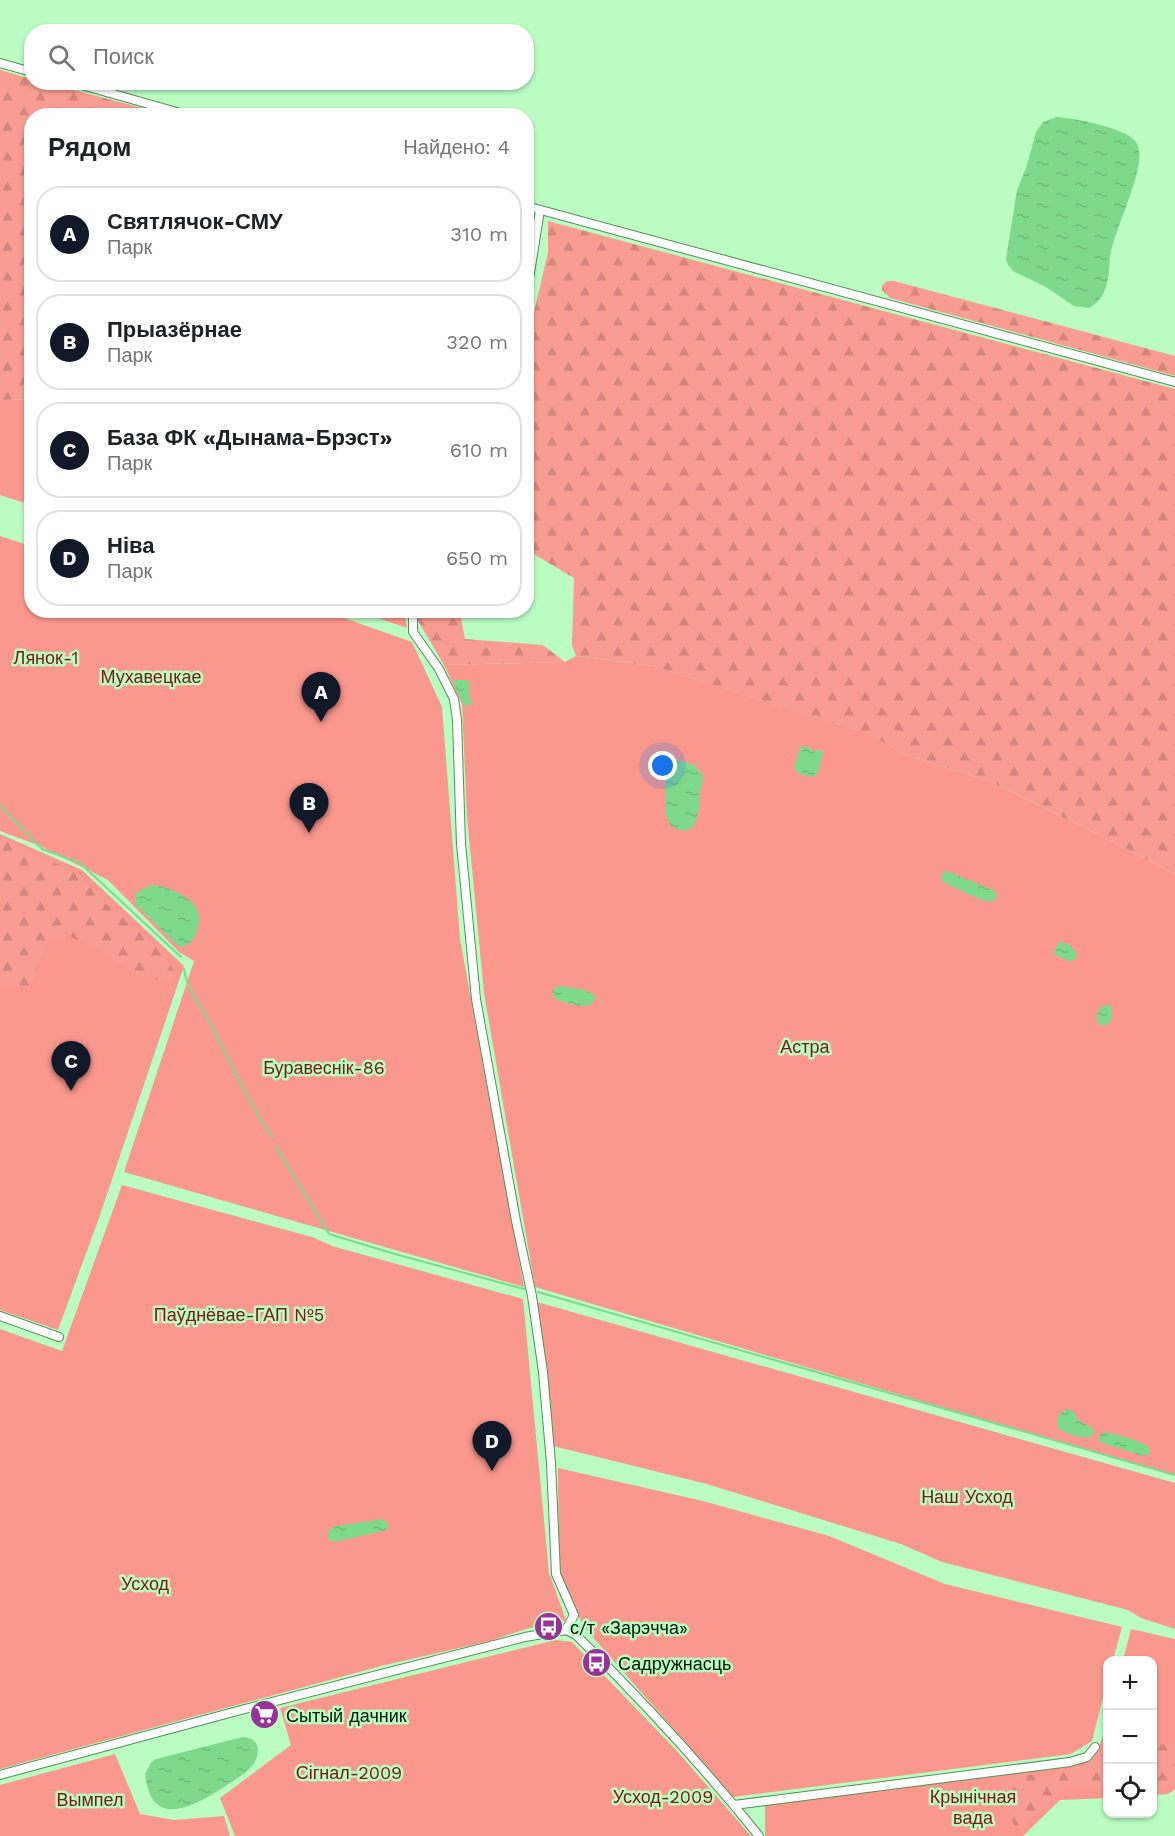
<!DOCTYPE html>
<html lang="ru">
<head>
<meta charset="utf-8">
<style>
  :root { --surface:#fff; --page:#f6f6f6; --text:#202124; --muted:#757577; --line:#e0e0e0; --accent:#111827 }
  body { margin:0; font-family:"Work Sans",sans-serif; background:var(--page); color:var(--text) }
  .controls { position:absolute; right:18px; bottom:18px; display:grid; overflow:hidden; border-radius:12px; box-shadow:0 2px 4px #0004 }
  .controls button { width:54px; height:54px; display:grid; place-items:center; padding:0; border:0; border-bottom:2px solid var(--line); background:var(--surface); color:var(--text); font:30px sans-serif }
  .you { position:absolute; left:663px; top:766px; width:21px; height:21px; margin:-15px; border:4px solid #fff; border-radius:50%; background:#1a73e8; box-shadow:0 0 0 9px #1a73e833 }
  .badge { display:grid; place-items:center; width:39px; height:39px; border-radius:50%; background:var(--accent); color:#fff; font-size:20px; font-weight:700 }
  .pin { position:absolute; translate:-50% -50px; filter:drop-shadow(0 2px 3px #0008) }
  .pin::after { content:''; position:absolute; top:32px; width:21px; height:18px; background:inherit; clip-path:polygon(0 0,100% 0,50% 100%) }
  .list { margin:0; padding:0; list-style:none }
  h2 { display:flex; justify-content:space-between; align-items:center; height:78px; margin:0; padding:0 24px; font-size:26px }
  h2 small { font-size:20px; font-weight:400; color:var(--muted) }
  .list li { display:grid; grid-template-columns:39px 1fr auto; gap:18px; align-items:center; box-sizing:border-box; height:96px; margin:0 12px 12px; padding:0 12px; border:2px solid var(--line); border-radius:24px }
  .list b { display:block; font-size:22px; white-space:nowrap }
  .list p { margin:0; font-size:20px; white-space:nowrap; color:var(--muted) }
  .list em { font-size:20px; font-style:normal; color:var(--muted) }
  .icon { flex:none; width:33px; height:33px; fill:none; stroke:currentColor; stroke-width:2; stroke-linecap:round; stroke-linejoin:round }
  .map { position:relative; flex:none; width:1175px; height:1836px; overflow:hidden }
  .search { position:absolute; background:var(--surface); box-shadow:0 2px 4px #0004; left:24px; top:24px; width:510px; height:66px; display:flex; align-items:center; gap:15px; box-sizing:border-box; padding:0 21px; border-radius:24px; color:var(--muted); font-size:22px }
  .panel { position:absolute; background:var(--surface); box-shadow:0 2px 4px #0004; left:24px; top:108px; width:510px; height:510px; border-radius:24px }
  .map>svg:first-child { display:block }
  .green { fill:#fb988d }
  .forest { fill:url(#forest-firs) }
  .water { fill:url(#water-ripples) }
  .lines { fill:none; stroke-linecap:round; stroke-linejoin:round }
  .stream { stroke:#7fd98b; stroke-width:2 }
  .street-casing { stroke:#52905a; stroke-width:10 }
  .street { stroke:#fff; stroke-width:8 }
  .labels { text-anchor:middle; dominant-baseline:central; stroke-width:5; stroke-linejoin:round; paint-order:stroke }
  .park-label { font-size:18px; fill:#7c1715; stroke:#bafcc1 }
  .poi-label { font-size:18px; fill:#011804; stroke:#bafcc1; text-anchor:start }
</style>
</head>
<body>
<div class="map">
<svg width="1175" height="1836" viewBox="0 0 1175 1836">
  <defs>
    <pattern id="forest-firs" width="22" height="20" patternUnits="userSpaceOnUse" patternTransform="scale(1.5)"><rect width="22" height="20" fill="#f99d92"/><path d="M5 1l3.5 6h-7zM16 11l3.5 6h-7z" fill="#d4867c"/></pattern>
    <pattern id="water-ripples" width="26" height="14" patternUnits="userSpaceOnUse" patternTransform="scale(1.5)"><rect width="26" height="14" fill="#7fd98b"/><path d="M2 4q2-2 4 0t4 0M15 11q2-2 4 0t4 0" fill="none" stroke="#6cba76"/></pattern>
  </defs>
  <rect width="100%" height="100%" fill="#bafcc1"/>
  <path class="green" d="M31 399V505L0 495V400Z
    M0 536 31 546 32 610 324 611 412 642 442 707 460 939 524 1287 124 1172 194 961 179 952 108 880 40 846 0 831Z
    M357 611H404L407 628Z
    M576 656 653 666 872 735 905 755 989 781 1129 850 1175 875V1476L535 1287 484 993 467 817 462 704 444 665 565 662Z
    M0 834 82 870 184 966 99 1218 58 1330 0 1310Z
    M122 1185 312 1237 332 1246 523 1299 549 1573 566 1620 526 1629 490 1641 385 1665 0 1769V1329L62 1351Z
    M537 1302 1175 1483V1629L1141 1618 1128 1610 942 1562 901 1544 707 1484 553 1446Z
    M558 1468 703 1501 829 1536 945 1584 1122 1627 1113 1660H1108L1107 1682 1092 1741 1071 1754 733 1797 584 1627 568 1595 559 1568Z
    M1131 1629 1175 1639V1789L1168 1794 1153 1795 1152 1660H1123Z
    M556 1640 572 1642 677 1751 751 1836H235L220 1798 291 1745 280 1708Z
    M1107 1718V1798L1060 1800 1023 1836H765V1803L1083 1763C1102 1751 1102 1739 1107 1718Z
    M115 1754 140 1814 174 1820 224 1816 230 1836H0V1785Z"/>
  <path class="forest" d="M0 70 31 79 32 82 46 83 170 115 32 116 31 399 0 400Z
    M548 221 1175 389V875L1129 850 989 781 905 755 871 735 653 666 576 656 572 645 574 578 527 550V342L548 252Z
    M887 281H894L1175 356V376L890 298 882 290V286Z
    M418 611H446L461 618 465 639 543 645 565 662 444 665 418 621Z
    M0 836 40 857 70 869 101 894 107 905 121 914 141 933 157 949 174 970 171 983 137 974 103 953 67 935 47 940 29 990 10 986 0 987Z
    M1175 1743V1785L1163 1791 1153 1792V1745Z
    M1107 1756V1793L1081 1787 1065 1789 1059 1793 1047 1807 1035 1814 1024 1827 1019 1828 1014 1825 1003 1793 1004 1782 1010 1777 1023 1774 1049 1777 1064 1769 1084 1764 1098 1757Z"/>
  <path class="water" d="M1057 117C1073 118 1126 128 1135 141 1140 147 1140 156 1139 163 1134 191 1120 219 1112 247 1108 262 1111 277 1104 292 1100 300 1096 304 1089 308L1074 306 1046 287 1013 271 1008 265 1006 259 1017 190 1026 168 1036 132 1043 122Z
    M455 680H467L469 683 471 704 469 706 464 705 454 684Z
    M306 699a9 9 0 1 1 18 0a9 9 0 1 1-18 0Z
    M806 746 813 751 820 750 823 752 818 773 814 777 799 774 794 768 800 748Z
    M678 760 694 765 703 776C703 783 700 788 700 795 699 814 697 843 670 825L666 815V774L671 769 672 763Z
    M947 871 995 891 997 896 993 902 981 900 943 882 941 877 943 872Z
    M151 885C166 886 193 896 198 912 202 925 193 951 178 946L134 903 137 892Z
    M1059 942 1068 944 1077 953 1075 960 1069 961 1053 954Z
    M561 986 585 990 595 995C596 1013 568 1004 557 1000L552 993 555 987Z
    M1105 1005 1111 1006 1112 1020 1105 1026 1099 1024 1096 1018 1100 1008Z
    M1069 1409 1074 1412 1078 1420 1093 1429V1434L1091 1437C1079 1439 1066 1434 1057 1427V1420L1060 1413Z
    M1108 1432 1140 1442 1149 1448 1150 1454 1143 1456 1102 1443 1099 1441C1097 1435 1102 1432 1108 1432Z
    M384 1519 389 1527 387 1530 334 1542 328 1539 329 1530 335 1526Z
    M243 1737C262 1738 261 1756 251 1767 243 1776 231 1782 221 1789 191 1808 151 1829 145 1774L151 1763 156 1759Z"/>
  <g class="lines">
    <path class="stream" d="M0 806 42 849 80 863 181 957
      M184 969C187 990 200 1005 210 1023 230 1062 248 1101 272 1137
      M276 1147 329 1234 395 1254 524 1289
      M538 1292 1175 1475"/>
    <defs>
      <path id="street" d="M0 63 32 72
        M71 82 191 116
        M526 206 1175 382
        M526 298 540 210
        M413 610V632L439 669 454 699 457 720 461 844 476 999 516 1221 532 1296 543 1372 551 1463 556 1574 574 1615 566 1630
        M0 1316 59 1337
        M0 1775 241 1710 525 1637 566 1630 576 1635C640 1698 702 1765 759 1836
        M734 1805 1070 1762 1087 1757 1095 1747"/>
    </defs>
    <use href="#street" class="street-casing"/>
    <use href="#street" class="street"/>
  </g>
  <defs>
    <symbol id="bus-disc" viewBox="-11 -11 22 22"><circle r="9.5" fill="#963298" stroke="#bafcc1"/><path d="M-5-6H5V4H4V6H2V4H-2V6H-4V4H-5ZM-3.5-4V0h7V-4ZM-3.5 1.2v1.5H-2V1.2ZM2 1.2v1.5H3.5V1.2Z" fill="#fff"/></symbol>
    <symbol id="supermarket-disc" viewBox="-11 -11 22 22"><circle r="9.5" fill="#963298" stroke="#bafcc1"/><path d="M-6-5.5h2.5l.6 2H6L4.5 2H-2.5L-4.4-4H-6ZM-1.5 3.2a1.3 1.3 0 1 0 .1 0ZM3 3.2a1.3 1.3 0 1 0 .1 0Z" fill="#fff"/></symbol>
  </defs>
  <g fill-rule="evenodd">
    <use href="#bus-disc" x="532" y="1610" width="33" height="33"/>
    <use href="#bus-disc" x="580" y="1646" width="33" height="33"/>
    <use href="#supermarket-disc" x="248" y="1698" width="33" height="33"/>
  </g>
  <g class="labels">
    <g class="park-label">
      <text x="46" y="657">Лянок-1</text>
      <text x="151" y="676">Мухавецкае</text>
      <text x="805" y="1046">Астра</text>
      <text x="324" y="1067">Буравеснік-86</text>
      <text x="239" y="1314">Паўднёвае-ГАП №5</text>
      <text x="967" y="1496">Наш Усход</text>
      <text x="145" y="1583">Усход</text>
      <text x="349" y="1772">Сігнал-2009</text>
      <text x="663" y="1796">Усход-2009</text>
      <text x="973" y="1796">Крынічная<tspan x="973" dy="21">вада</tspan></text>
      <text x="90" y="1799">Вымпел</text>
    </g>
    <g class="poi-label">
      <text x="570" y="1627">с/т «Зарэчча»</text>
      <text x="618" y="1663">Садружнасць</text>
      <text x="286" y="1715">Сытый дачник</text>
    </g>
  </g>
</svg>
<div class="controls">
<button>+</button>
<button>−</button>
<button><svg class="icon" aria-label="locate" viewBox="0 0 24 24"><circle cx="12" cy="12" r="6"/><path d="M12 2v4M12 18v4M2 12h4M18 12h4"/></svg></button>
</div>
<div class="you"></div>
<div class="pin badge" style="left:321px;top:722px">A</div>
<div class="pin badge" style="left:309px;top:833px">B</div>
<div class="pin badge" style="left:71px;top:1091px">C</div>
<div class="pin badge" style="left:492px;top:1471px">D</div>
<div class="search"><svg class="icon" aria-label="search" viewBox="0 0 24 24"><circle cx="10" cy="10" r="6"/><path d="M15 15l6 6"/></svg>Поиск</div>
<section class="panel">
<h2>Рядом<small>Найдено: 4</small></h2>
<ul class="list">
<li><span class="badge">A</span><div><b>Святлячок-СМУ</b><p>Парк</p></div><em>310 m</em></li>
<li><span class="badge">B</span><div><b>Прыазёрнае</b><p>Парк</p></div><em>320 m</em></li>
<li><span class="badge">C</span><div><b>База ФК «Дынама-Брэст»</b><p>Парк</p></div><em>610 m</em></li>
<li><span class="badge">D</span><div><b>Ніва</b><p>Парк</p></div><em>650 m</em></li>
</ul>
</section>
</div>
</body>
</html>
